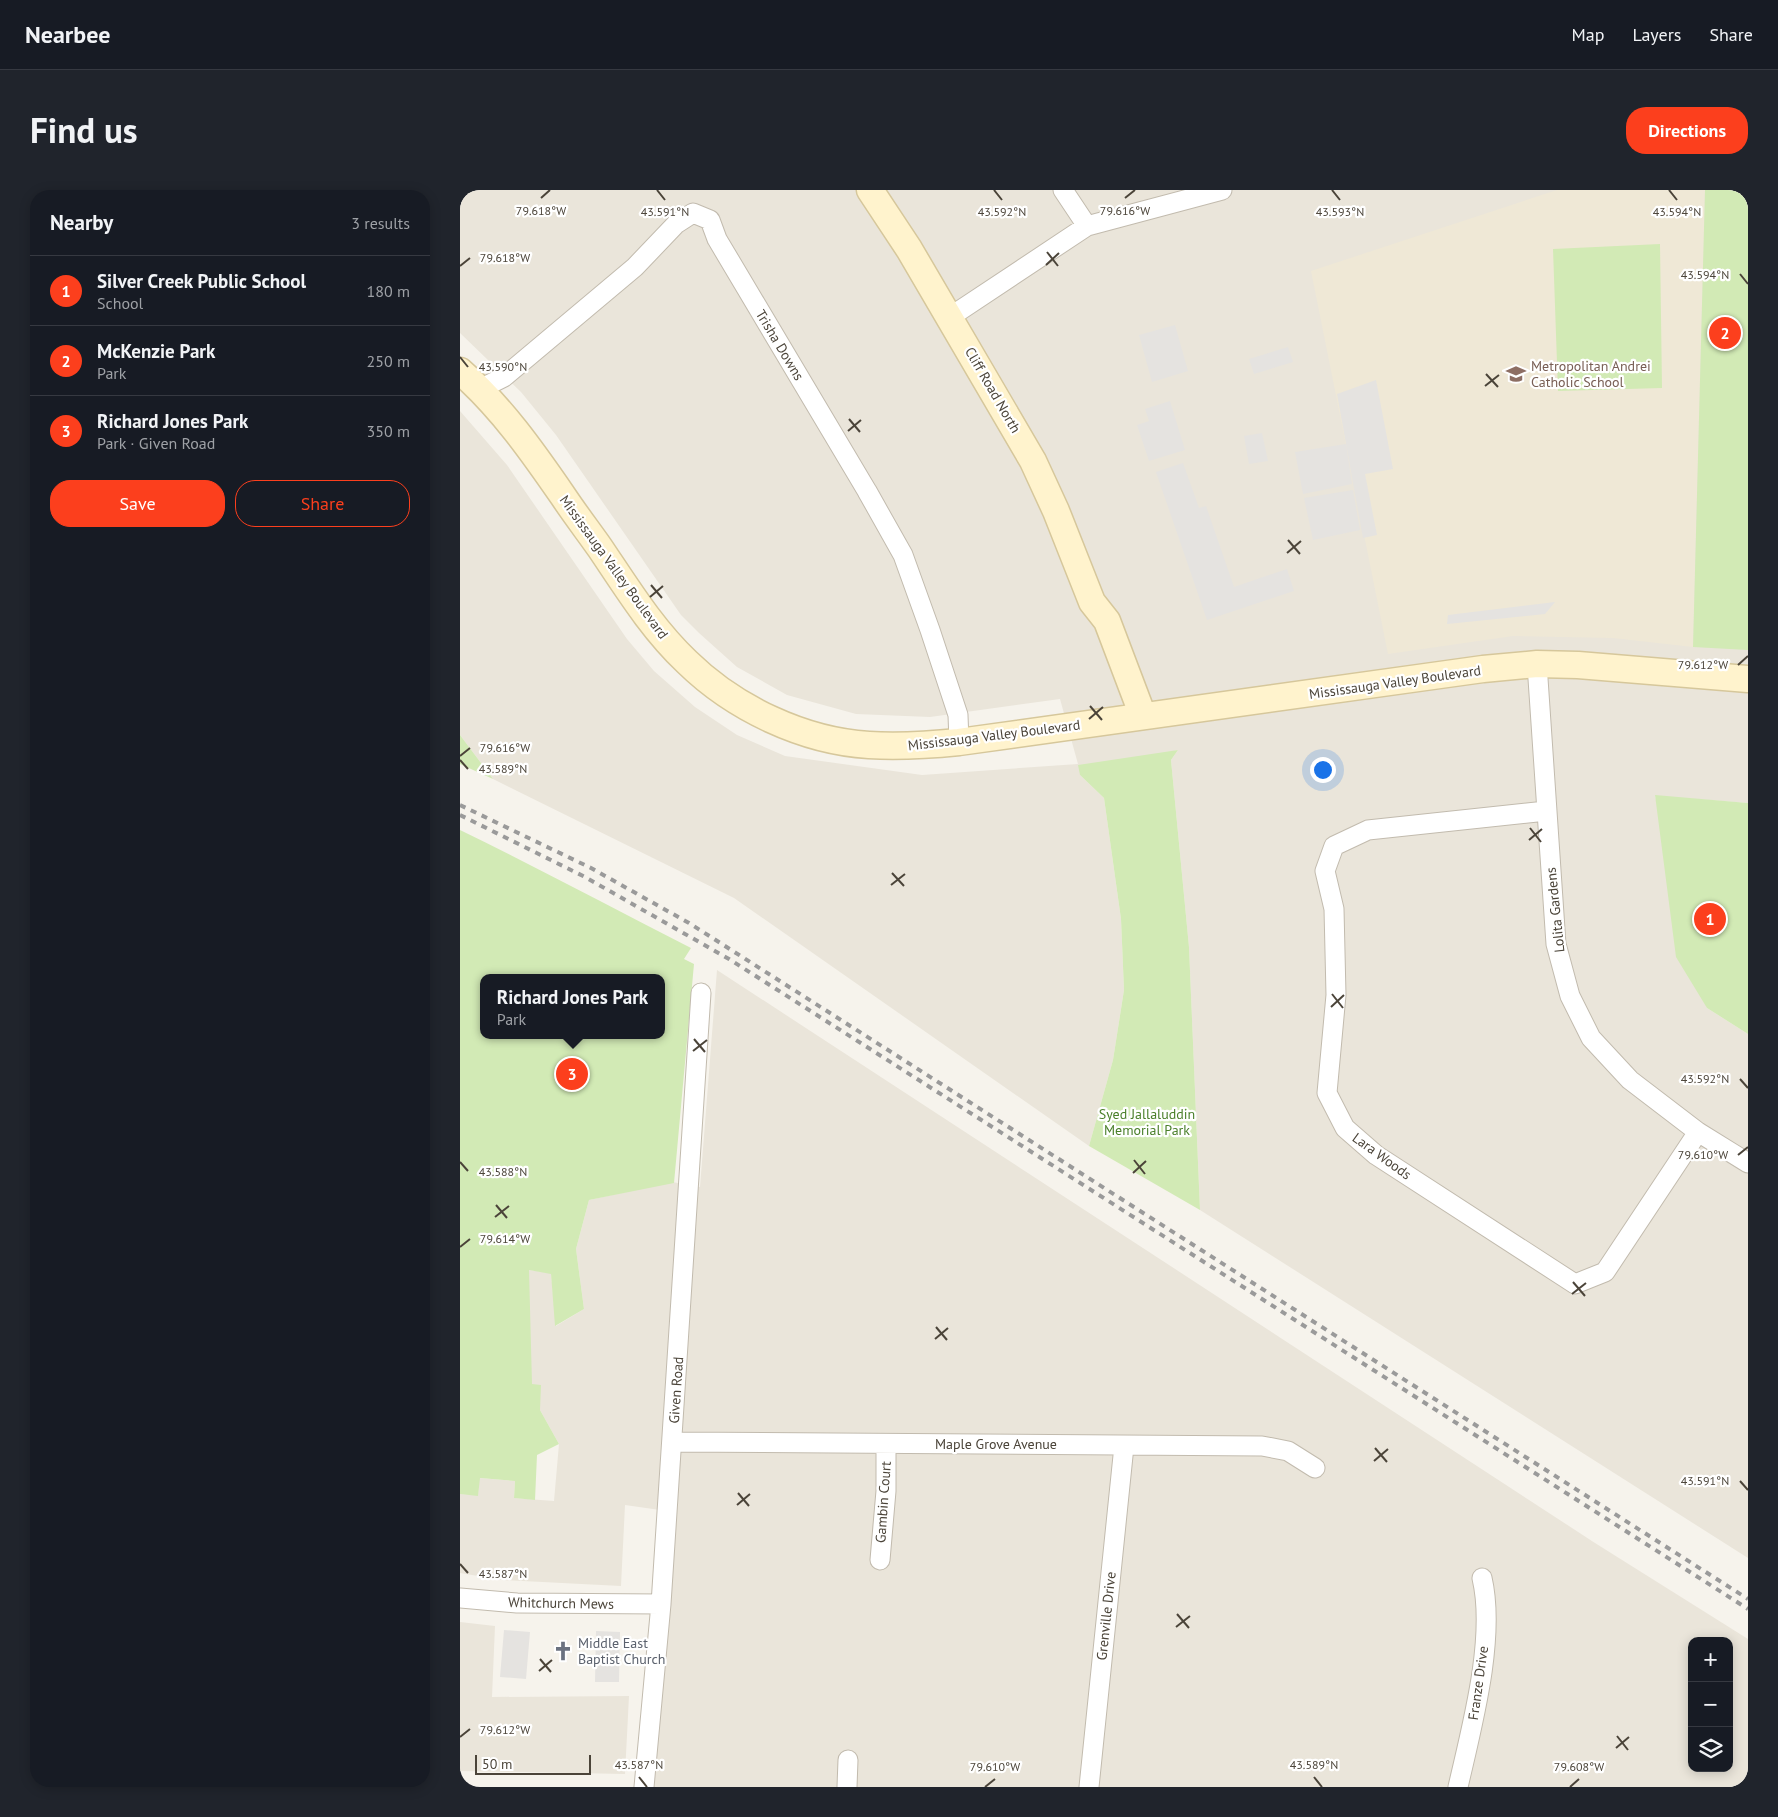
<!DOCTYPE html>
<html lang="en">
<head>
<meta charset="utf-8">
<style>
  :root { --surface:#171b24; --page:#20242c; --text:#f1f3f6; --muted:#9ea1a6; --line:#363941; --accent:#fc3f1d }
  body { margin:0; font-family:"PT Sans",sans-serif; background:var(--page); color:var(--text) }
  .controls { position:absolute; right:15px; bottom:15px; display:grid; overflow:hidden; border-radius:10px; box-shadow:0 2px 12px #0003 }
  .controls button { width:45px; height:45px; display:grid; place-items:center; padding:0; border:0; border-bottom:1px solid var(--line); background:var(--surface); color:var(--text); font:25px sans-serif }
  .scale { position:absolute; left:15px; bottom:12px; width:116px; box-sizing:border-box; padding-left:5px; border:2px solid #4b4439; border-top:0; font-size:14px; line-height:18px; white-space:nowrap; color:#4b4439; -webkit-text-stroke:4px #fff; paint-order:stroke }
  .you { position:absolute; left:862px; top:579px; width:18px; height:18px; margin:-12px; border:4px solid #fff; border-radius:50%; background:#1a73e8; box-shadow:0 0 0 8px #1a73e833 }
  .badge { display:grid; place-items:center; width:32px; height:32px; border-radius:50%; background:var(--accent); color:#fff; font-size:16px; font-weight:700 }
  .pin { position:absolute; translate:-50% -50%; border:2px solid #fff; box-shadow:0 1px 5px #0006 }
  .popup { position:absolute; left:20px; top:784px; width:185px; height:65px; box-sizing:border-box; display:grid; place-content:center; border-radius:10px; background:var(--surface); filter:drop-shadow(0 1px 4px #0005); font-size:16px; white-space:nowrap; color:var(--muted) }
  .popup b { font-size:19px; color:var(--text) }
  .popup::after { content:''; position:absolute; left:50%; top:100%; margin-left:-10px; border:10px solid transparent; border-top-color:var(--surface) }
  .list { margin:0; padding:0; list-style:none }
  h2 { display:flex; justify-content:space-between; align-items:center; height:65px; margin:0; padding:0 20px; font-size:21px }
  h2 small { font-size:16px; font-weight:400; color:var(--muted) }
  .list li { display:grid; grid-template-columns:32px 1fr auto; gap:15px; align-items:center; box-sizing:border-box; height:70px; padding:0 20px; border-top:1px solid var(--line) }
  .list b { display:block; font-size:19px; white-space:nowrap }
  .list p { margin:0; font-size:16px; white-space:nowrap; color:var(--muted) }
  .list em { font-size:16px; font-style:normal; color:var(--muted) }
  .actions { display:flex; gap:10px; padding:15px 20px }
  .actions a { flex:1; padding:11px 0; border:1px solid var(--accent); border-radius:20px; text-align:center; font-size:18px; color:var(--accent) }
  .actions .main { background:var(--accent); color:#fff }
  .icon { flex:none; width:28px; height:28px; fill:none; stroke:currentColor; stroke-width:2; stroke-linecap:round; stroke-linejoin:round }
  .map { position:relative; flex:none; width:1288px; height:1597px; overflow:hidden; border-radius:20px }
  header { display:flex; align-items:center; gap:30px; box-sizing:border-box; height:70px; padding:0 25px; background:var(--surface); border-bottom:1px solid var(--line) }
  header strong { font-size:24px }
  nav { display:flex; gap:28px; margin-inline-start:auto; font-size:18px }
  .intro { display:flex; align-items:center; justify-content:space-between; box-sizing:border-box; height:120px; padding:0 30px }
  h1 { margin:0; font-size:35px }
  .button { padding:12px 22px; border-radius:20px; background:var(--accent); color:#fff; font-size:18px; font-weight:700 }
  main { display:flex; gap:30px; padding:0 30px }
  aside { flex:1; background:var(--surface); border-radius:20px; box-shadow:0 2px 12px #0003 }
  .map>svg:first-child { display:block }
  .residential { fill:#eae5da; fill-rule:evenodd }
  .education { fill:#efe8d6 }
  .green { fill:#d2eab5; fill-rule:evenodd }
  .parking { fill:#e5e3e0 }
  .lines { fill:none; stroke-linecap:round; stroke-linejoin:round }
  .street-casing { stroke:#c2bbae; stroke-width:21 }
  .secondary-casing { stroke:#d6c79b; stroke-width:29 }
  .street { stroke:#fff; stroke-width:19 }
  .secondary { stroke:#fff3cd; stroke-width:26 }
  .rail { stroke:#9a9a9a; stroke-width:4; stroke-dasharray:6 6; stroke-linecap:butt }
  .ticks { fill:none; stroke:#4b4439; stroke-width:2 }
  .labels { text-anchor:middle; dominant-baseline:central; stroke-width:4.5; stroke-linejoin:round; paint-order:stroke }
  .street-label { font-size:14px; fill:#4b4439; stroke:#fff }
  .education-label { font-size:14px; fill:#785e54; stroke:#fff; text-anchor:start }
  .park-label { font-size:14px; fill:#4a7f2a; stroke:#fff }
  .worship-label { font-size:14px; fill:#5b616d; stroke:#fff; text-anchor:start }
  .ticks-label { font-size:12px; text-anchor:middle; fill:#4b4439; stroke:#fff; stroke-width:4.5; stroke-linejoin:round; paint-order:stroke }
</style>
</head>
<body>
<header>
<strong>Nearbee</strong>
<nav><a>Map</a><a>Layers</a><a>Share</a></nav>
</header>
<div class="intro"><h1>Find us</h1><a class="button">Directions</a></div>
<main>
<aside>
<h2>Nearby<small>3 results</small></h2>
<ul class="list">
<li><span class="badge">1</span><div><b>Silver Creek Public School</b><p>School</p></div><em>180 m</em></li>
<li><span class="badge">2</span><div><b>McKenzie Park</b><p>Park</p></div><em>250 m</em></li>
<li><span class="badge">3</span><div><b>Richard Jones Park</b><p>Park · Given Road</p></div><em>350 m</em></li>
</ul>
<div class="actions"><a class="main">Save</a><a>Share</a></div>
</aside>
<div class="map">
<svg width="1288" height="1597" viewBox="0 0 1288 1597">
  <rect width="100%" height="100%" fill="#f6f3ec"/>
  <path class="residential" d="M0 0H1288V613L1195 606 1247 818 1288 844V1368L740 1020 729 757 711 570 718 560 620 585 644 608 661 729 664 800 653 870 629 956 274 708 33 589 0 545V221L47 275 167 449 194 481 235 517 277 545 325 566 462 585 618 574 600 509 470 527 396 524 327 505 277 477 239 443 221 425 96 245 61 202 0 143Z
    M257 780 1135 1353 1288 1449V1597H194L214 1322 165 1315 161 1396 42 1390 0 1383V1304L18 1305 19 1288 55 1291 54 1308 94 1311 99 1254 66 1195 69 1080 91 1083 96 1136 124 1119 116 1059 129 1010 212 992 240 997ZM1232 1451H1269V1578H1232Z
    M0 1432 35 1436 32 1507 169 1506 165 1584 0 1581Z"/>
  <path class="education" d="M1097 0H1245L1233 457 1153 448 1053 446 928 464 851 81Z"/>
  <path class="green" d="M1245 0H1288V460L1233 457Z
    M1200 54 1202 198 1098 201 1093 59Z
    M0 545 33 589 0 574Z
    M718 560 711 570 729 757 740 1020 629 956 653 870 664 800 661 729 644 608 620 585 618 575Z
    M1195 605 1288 613V844L1247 818 1216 767Z
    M0 640C78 678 154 719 231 758L224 769 234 774 214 993 129 1010 116 1059 124 1119 95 1136 91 1084 69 1080 72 1194 81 1195 80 1220 99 1254 77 1265 75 1310 54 1308 55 1291 20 1288 18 1306 0 1304ZM23 788H201V845H23Z"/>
  <path class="parking" d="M715 135 728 181 692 192 679 145Z
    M828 157 833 172 794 184 789 169Z
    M916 190 933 279 905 284 917 345 903 348 877 204Z
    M710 211 725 260 689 271 677 235 689 231 685 219Z
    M802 243 808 271 789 274 784 246Z
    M886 254 892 294 843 304 835 262Z
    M723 273 739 318 746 316 774 397 827 379 834 401 747 430 696 282Z
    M893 300 900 340 853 350 844 308Z
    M1095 412 1085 424 987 434 988 425Z
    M44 1440 70 1442 66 1489 40 1487Z
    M136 1441 160 1442 159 1492H135Z"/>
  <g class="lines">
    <defs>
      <path id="street" d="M603 0 627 36
        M490 127 627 36 762 0
        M20 199 44 187 175 77 216 34 233 23 250 30 257 49 407 301 443 365 470 440 498 525 499 552
        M1077 474 1096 754 1110 806 1131 848 1170 890 1238 942 1288 973
        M1086 621 908 640 874 656 865 681 874 719 876 805 867 903 885 938 916 965 1115 1094 1145 1082 1238 942
        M212 1252 802 1256 828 1261 855 1278
        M420 1370 426 1301V1254
        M0 1408 57 1413 201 1414
        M184 1597 201 1414 241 803
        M387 1597 388 1570
        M629 1597 664 1256
        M998 1597C1012 1536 1036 1448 1022 1388"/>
      <path id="secondary" d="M410 0 449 59 573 271 596 321 632 412 647 431 683 526
        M0 181C41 217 72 261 103 306 115 324 128 341 140 358 167 398 192 439 227 472 274 518 343 551 409 555 439 557 469 555 499 552L1023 479 1077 474 1118 475 1288 489"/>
    </defs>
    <use href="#street" class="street-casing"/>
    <use href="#secondary" class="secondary-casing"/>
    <use href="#street" class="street"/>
    <use href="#secondary" class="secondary"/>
    <path class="rail" d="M0 615 131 678 229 733 1288 1409
      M0 625 125 687 269 769 1288 1419"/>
  </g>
  <path class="ticks" d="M197 0 205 10M534 0 542 10M872 0 880 10M1209 0 1217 10M81 8 90 0M665 8 675 0M587 62 598 76M586 75 599 63M0 76 10 68M1280 84 1288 94M0 167 8 177M1026 184 1038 197M1025 196 1039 185M389 229 400 242M388 241 401 230M828 350 840 364M827 363 841 351M191 395 202 408M190 407 203 396M1278 475 1288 466M630 516 642 530M629 529 643 517M0 566 10 558M0 570 8 579M1070 638 1081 652M1069 650 1082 639M432 683 444 696M431 695 445 684M872 804 883 818M871 817 884 805M234 849 245 862M233 861 247 850M1280 889 1288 898M1278 965 1288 957M674 970 685 984M0 972 8 981M673 983 686 971M36 1015 47 1028M35 1027 49 1016M0 1057 10 1049M1113 1092 1125 1106M1112 1104 1126 1093M476 1137 487 1150M475 1149 488 1138M915 1258 927 1272M914 1271 928 1259M1280 1291 1288 1300M278 1303 289 1316M277 1315 290 1304M0 1374 8 1383M717 1424 729 1438M716 1437 730 1426M80 1469 91 1482M79 1481 92 1470M1157 1546 1168 1560M0 1547 10 1539M1156 1558 1169 1547M179 1587 187 1597M854 1587 862 1597M525 1597 535 1589M1110 1597 1119 1589"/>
  <defs>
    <symbol id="school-bare" viewBox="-9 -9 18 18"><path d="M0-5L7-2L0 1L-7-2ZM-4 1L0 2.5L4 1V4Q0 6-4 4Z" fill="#8d6e63" stroke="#fff" stroke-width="2.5" paint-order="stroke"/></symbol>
    <symbol id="church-bare" viewBox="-9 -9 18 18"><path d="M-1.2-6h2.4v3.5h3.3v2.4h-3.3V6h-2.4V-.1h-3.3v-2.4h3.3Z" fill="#6b7280" stroke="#fff" stroke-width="2.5" paint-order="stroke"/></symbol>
  </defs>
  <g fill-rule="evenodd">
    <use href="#school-bare" x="1042" y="170" width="28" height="28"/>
    <use href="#church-bare" x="89" y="1447" width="28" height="28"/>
  </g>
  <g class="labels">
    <g class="street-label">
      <text transform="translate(320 155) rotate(59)">Trisha Downs</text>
      <text transform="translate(533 200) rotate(60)">Cliff Road North</text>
      <text transform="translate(154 377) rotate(54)">Mississauga Valley Boulevard</text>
      <text transform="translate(935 492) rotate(-8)">Mississauga Valley Boulevard</text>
      <text transform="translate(534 545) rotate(-7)">Mississauga Valley Boulevard</text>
      <text transform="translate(1095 720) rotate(-96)">Lolita Gardens</text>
      <text transform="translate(922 966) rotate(36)">Lara Woods</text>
      <text transform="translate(216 1200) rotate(-86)">Given Road</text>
      <text x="536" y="1254">Maple Grove Avenue</text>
      <text transform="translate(423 1312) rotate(-86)">Gambin Court</text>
      <text transform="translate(101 1413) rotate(1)">Whitchurch Mews</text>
      <text transform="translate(646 1426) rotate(-84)">Grenville Drive</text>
      <text transform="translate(1018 1493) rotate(-82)">Franze Drive</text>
    </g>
    <g class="education-label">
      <text x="1071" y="176">Metropolitan Andrei<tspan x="1071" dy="16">Catholic School</tspan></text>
    </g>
    <g class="park-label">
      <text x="687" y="924">Syed Jallaluddin<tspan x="687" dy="16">Memorial Park</tspan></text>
    </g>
    <g class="worship-label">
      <text x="118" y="1453">Middle East<tspan x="118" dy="16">Baptist Church</tspan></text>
    </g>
  </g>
  <g class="ticks-label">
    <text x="81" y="25">79.618°W</text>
    <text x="665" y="25">79.616°W</text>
    <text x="205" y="26">43.591°N</text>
    <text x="542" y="26">43.592°N</text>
    <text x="880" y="26">43.593°N</text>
    <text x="1217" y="26">43.594°N</text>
    <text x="45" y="72">79.618°W</text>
    <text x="1245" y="89">43.594°N</text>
    <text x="43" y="181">43.590°N</text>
    <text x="1243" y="479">79.612°W</text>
    <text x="45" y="562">79.616°W</text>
    <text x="43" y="583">43.589°N</text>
    <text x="1245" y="893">43.592°N</text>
    <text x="1243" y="969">79.610°W</text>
    <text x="43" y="986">43.588°N</text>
    <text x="45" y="1053">79.614°W</text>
    <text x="1245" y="1295">43.591°N</text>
    <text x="43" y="1388">43.587°N</text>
    <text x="45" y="1544">79.612°W</text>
    <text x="179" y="1579">43.587°N</text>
    <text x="854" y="1579">43.589°N</text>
    <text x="535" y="1581">79.610°W</text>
    <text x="1119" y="1581">79.608°W</text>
  </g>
</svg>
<div class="controls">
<button>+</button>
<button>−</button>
<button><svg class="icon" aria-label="layers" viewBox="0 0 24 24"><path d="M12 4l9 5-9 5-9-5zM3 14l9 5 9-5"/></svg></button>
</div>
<div class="scale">50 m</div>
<div class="you"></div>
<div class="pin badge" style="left:1250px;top:729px">1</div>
<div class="pin badge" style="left:1265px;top:143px">2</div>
<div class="pin badge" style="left:112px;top:884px">3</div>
<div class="popup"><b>Richard Jones Park</b>Park</div>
</div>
</main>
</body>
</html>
